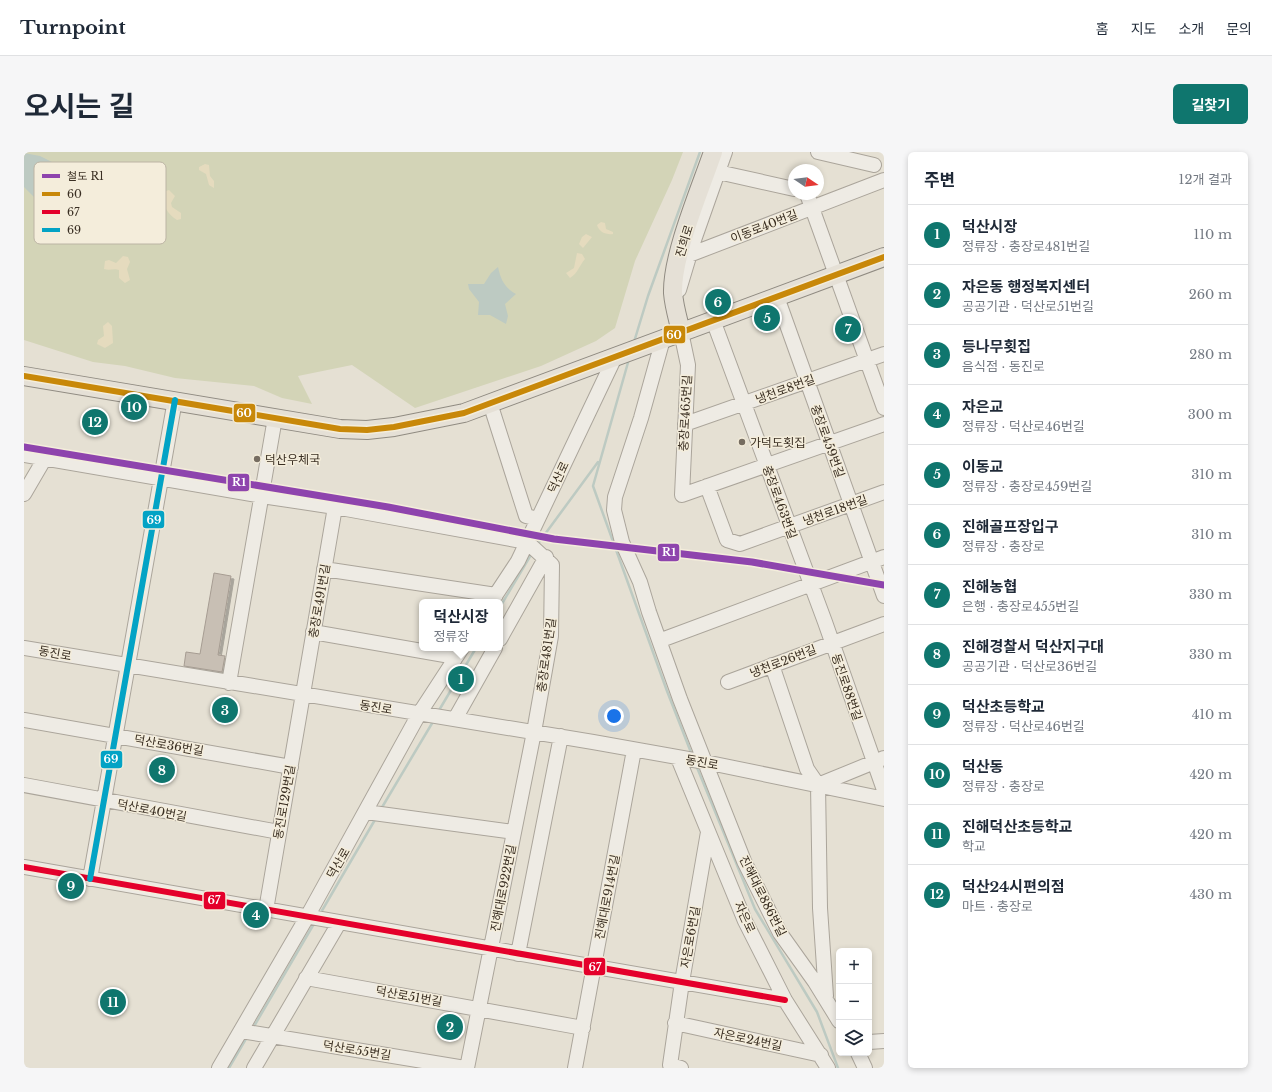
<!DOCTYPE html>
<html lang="ko">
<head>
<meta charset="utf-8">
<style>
  :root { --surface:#fff; --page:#f6f6f7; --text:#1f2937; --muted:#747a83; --line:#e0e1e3; --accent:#0f766e }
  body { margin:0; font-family:"Libre Baskerville","Noto Sans KR",serif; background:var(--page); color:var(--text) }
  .controls { position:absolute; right:12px; bottom:12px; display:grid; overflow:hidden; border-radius:6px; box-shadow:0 2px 6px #0003 }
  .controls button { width:36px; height:36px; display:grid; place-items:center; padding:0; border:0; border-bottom:1px solid var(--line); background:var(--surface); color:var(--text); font:20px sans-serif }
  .compass { position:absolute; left:764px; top:12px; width:36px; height:36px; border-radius:50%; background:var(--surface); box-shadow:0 2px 6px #0003; rotate:103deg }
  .you { position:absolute; left:590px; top:564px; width:14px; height:14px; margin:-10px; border:3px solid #fff; border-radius:50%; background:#1a73e8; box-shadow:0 0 0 6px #1a73e833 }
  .badge { display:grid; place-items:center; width:26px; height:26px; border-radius:50%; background:var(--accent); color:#fff; font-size:13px; font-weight:700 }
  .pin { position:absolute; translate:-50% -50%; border:2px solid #fff; box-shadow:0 1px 4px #0006 }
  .popup { position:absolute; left:395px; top:447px; width:84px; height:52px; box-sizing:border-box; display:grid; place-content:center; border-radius:6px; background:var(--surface); filter:drop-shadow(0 1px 3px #0005); font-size:13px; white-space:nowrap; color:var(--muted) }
  .popup b { font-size:15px; color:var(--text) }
  .popup::after { content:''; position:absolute; left:50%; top:100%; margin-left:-8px; border:8px solid transparent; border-top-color:var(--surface) }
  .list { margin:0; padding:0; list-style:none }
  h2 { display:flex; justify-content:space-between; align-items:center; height:52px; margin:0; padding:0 16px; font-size:17px }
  h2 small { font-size:13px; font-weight:400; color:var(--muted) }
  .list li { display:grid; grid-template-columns:26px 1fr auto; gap:12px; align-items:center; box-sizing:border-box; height:60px; padding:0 16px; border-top:1px solid var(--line) }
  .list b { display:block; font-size:15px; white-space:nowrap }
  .list p { margin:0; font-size:13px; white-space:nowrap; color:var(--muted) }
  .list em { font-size:13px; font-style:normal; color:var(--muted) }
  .icon { flex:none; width:22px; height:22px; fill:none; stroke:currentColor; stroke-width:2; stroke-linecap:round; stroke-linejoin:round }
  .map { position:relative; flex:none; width:860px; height:916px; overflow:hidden; border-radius:6px }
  header { display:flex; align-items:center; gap:24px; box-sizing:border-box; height:56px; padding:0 20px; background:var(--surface); border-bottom:1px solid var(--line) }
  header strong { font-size:19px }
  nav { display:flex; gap:22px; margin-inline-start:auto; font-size:14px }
  .intro { display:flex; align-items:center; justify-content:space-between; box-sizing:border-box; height:96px; padding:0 24px }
  h1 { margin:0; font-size:28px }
  .button { padding:10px 18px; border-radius:6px; background:var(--accent); color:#fff; font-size:14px; font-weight:700 }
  main { display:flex; gap:24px; padding:0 24px }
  aside { flex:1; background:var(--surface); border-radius:6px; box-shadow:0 2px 6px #0003 }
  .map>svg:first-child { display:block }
  .green { fill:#d3d4b7 }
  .sand { fill:#e5dbbe }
  .water { fill:#bdcac2 }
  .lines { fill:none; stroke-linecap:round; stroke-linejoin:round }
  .stream { stroke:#bdcac2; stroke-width:2.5 }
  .building { fill:#c8bfb4; stroke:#a69c92; filter:url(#shadow) }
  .minor-casing { stroke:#aba59b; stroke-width:16 }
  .major-casing { stroke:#908b82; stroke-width:20 }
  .minor { stroke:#eeebe4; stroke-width:14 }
  .major { stroke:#e5e0d6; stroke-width:18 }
  .bus-1-casing { stroke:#f4eddb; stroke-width:9 }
  .bus-2-casing { stroke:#f4eddb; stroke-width:9 }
  .bus-3-casing { stroke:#f4eddb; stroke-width:9 }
  .bus-1 { stroke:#c88809; stroke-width:6 }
  .bus-2 { stroke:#e4002b; stroke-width:6 }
  .bus-3 { stroke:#03a3c5; stroke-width:6 }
  .rail-1-casing { stroke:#f4eddb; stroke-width:10 }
  .rail-1 { stroke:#8e44ad; stroke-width:7 }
  .poi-dot { fill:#766d61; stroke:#f4eddb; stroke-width:1.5 }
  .labels { text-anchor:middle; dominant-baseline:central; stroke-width:3; stroke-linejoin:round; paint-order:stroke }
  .street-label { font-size:12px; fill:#3a2f23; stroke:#f4eddb }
  .poi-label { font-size:12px; fill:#3a2f23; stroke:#f4eddb; text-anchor:start }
  .key { fill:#f4eddb; stroke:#bcb4a4; stroke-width:1 }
  .key-label { font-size:11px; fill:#3a2f23 }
  .line-badge { stroke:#f4eddb; stroke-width:1.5 }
  .badge-label { font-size:11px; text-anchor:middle; font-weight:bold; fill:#fff }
</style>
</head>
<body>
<header>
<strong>Turnpoint</strong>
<nav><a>홈</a><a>지도</a><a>소개</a><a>문의</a></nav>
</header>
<div class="intro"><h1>오시는 길</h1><a class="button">길찾기</a></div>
<main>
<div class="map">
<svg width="860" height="916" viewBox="0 0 860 916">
  <defs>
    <filter id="shadow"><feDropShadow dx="3" dy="3" stdDeviation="0" flood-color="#0004"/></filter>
  </defs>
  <rect width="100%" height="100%" fill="#e5e0d3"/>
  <path class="green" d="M0 0H659L648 28 611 109 591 176 572 189 517 214 391 256 328 213 274 224 288 252 258 246 230 234 151 226 101 214 69 210 0 188Z"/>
  <path class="sand" d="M181 12 185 13 186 24 190 29V36L185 33 182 22 175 18V15Z
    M145 38 151 44 147 51 148 55 157 61V67L153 68C143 62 138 52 139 40Z
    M577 70 581 71 582 77 589 80V82C582 83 575 80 573 73Z
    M562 82 568 85 559 96 555 92 558 85Z
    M553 101 558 102 561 107C555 114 554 121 546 126L542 121 550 116Z
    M99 104 104 105 106 110 103 117 106 128 101 131 95 126V118C90 116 86 119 80 117L81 109 85 108 92 111Z
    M84 170 88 174 89 191 81 196 73 192 74 188 80 184 79 174Z"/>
  <path class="water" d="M0 1 16 4 34 13 40 34 49 45 60 41 98 43 105 55 98 66 103 87 86 80 56 61 33 59 12 47 0 35Z
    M474 115C477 128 480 135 492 142L481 152 484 164 482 172 466 163H454L455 150 445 137 444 132H460L467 121Z"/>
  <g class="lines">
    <path class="stream" d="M610 190 624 144 676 0
      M605 207 569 334 643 539 668 603
      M513 393 574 310
      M476 455 508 401
      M414 560 452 496
      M672 613 731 757 793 860 814 916
      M357 657 410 568
      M296 762 352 666
      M229 876 291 770
      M205 916 223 885"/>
  </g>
  <path class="building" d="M190 421 207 424 194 503 201 504 198 520 160 514 162 500 176 502Z"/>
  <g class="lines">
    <defs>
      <path id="minor" d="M794 0 850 13
        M694 20 770 37
        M783 42 860 256
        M665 103 860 28
        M655 138 670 88 701 0
        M753 145 860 444
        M689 168 801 470 860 638
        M657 180 664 213 658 343 860 272
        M639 187 617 266 591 345 590 358 598 390 616 430 625 460 656 547 720 709 756 781 791 830 815 869
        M466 251 502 364 514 367
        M661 272 860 202
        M0 303 238 344 311 355 503 390 528 413 527 484 510 580 443 916
        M683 334 703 388 716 392 860 340
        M0 342 21 306
        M300 417 472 443
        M467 450 494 409 591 205
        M289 480 432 505
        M476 487 522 405
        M640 487 860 405
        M0 496 569 590 681 610 860 647
        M748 513 783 617 794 633
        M704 530 860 472
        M205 531 251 266
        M431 567 471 496
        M0 568 267 615
        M654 606 721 769 761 848 804 916
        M0 633 255 680
        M794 633 796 756 802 844
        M794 633 860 606
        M342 660 490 680
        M0 715 761 848
        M66 727 151 248
        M242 758 311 355
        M494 802 537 584
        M282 826 559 876
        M651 871 797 903
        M217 879 441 916
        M845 890 860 889
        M834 901 841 916
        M195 916 283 765 395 562 438 496
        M230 916 315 771
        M551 916 610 598
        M657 916 646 913 658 830 684 680"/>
      <path id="major" d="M657 180C654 167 650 154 649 141 648 103 676 38 689 0
        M0 224 316 277 343 278 370 275 440 261 860 105"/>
    </defs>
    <use href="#minor" class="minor-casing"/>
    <use href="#major" class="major-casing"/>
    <use href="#minor" class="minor"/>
    <use href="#major" class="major"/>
    <defs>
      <path id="bus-1" d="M0 224 316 277 343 278 370 275 440 261 860 105"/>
      <path id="bus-2" d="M0 715 761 848"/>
      <path id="bus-3" d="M66 727 151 248"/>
    </defs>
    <use href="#bus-1" class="bus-1-casing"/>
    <use href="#bus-2" class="bus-2-casing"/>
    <use href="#bus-3" class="bus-3-casing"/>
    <use href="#bus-1" class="bus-1"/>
    <use href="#bus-2" class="bus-2"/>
    <use href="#bus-3" class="bus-3"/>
    <defs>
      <path id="rail-1" d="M0 295 364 355 530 387 728 410 860 433"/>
    </defs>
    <use href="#rail-1" class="rail-1-casing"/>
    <use href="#rail-1" class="rail-1"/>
  </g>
  <g class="poi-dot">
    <circle cx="718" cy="290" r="4"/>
    <circle cx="233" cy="307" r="4"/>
  </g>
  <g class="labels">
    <g class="street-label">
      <text transform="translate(740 74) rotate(-21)">이동로40번길</text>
      <text transform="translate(660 89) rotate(-73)">진희로</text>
      <text transform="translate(761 237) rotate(-20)">냉천로8번길</text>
      <text transform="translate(661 261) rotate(-87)">충장로465번길</text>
      <text transform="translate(804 289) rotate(70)">충장로459번길</text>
      <text transform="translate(534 325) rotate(-65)">덕산로</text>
      <text transform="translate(756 350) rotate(70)">충장로463번길</text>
      <text transform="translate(811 358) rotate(-20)">냉천로18번길</text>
      <text transform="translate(295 449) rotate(-80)">충장로491번길</text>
      <text transform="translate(31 501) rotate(10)">동진로</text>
      <text transform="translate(522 503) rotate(-82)">충장로481번길</text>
      <text transform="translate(759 509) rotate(-21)">냉천로26번길</text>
      <text transform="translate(823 535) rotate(71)">동진로88번길</text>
      <text transform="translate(352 555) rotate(9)">동진로</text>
      <text transform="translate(145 593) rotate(10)">덕산로36번길</text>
      <text transform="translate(678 610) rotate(10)">동진로</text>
      <text transform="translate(260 650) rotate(-80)">동진로129번길</text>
      <text transform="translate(128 658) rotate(11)">덕산로40번길</text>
      <text transform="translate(314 711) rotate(-60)">덕산로</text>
      <text transform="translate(479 736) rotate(-79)">진해대로922번길</text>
      <text transform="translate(739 744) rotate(63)">진해대로886번길</text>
      <text transform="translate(583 745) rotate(-79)">진해대로914번길</text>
      <text transform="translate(721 765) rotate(65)">자은로</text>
      <text transform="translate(666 785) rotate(-80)">자은로6번길</text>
      <text transform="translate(385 844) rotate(10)">덕산로51번길</text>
      <text transform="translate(724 887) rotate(12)">자은로24번길</text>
      <text transform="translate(333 898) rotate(9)">덕산로55번길</text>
    </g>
    <g class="poi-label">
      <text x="726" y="290">가덕도횟집</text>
      <text x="241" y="307">덕산우체국</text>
    </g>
  </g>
  <rect x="10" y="10" width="132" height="82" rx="6" class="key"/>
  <rect x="18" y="22" width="18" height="4" fill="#8e44ad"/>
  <rect x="18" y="40" width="18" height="4" fill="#c88809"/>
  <rect x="18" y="58" width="18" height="4" fill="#e4002b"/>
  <rect x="18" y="76" width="18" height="4" fill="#03a3c5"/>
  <g class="key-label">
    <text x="43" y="28">철도 R1</text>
    <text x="43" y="46">60</text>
    <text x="43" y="64">67</text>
    <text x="43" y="82">69</text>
  </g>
  <g class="line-badge">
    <rect x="639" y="173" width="23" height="19" rx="4" fill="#c88809"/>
    <rect x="209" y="251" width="23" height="20" rx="4" fill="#c88809"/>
    <rect x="203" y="321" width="23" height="19" rx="4" fill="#8e44ad"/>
    <rect x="118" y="358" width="23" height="19" rx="4" fill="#03a3c5"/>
    <rect x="633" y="391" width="23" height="19" rx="4" fill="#8e44ad"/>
    <rect x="76" y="598" width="23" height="19" rx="4" fill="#03a3c5"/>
    <rect x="179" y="739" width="23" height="19" rx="4" fill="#e4002b"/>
    <rect x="559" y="805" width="23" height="19" rx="4" fill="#e4002b"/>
  </g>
  <g class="badge-label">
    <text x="650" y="187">60</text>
    <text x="220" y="265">60</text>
    <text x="215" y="334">R1</text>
    <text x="130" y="372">69</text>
    <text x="645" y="404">R1</text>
    <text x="87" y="611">69</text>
    <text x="190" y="752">67</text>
    <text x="571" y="819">67</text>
  </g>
</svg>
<div class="controls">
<button>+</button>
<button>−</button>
<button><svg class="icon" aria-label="layers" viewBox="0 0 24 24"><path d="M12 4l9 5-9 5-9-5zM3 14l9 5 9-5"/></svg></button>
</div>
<svg class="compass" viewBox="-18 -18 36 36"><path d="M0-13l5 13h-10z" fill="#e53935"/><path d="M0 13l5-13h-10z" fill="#747a83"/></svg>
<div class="you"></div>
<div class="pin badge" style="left:437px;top:527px">1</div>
<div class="popup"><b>덕산시장</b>정류장</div>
<div class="pin badge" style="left:426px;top:875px">2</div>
<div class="pin badge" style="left:201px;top:558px">3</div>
<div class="pin badge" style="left:232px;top:763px">4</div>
<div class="pin badge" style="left:743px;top:166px">5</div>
<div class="pin badge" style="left:694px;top:150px">6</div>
<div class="pin badge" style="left:824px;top:177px">7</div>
<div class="pin badge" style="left:138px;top:618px">8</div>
<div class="pin badge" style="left:47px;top:734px">9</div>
<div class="pin badge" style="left:110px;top:255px">10</div>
<div class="pin badge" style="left:89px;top:850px">11</div>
<div class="pin badge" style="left:71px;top:270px">12</div>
</div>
<aside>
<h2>주변<small>12개 결과</small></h2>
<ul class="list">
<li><span class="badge">1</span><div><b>덕산시장</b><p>정류장 · 충장로481번길</p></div><em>110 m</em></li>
<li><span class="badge">2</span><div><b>자은동 행정복지센터</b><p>공공기관 · 덕산로51번길</p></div><em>260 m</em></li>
<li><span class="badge">3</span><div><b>등나무횟집</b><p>음식점 · 동진로</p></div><em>280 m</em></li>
<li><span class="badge">4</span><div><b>자은교</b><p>정류장 · 덕산로46번길</p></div><em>300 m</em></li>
<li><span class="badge">5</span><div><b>이동교</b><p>정류장 · 충장로459번길</p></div><em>310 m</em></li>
<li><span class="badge">6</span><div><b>진해골프장입구</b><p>정류장 · 충장로</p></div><em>310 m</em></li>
<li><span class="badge">7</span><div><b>진해농협</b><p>은행 · 충장로455번길</p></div><em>330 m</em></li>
<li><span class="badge">8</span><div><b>진해경찰서 덕산지구대</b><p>공공기관 · 덕산로36번길</p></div><em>330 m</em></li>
<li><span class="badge">9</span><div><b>덕산초등학교</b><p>정류장 · 덕산로46번길</p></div><em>410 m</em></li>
<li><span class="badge">10</span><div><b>덕산동</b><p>정류장 · 충장로</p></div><em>420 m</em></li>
<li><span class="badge">11</span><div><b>진해덕산초등학교</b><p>학교</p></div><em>420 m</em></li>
<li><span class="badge">12</span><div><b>덕산24시편의점</b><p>마트 · 충장로</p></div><em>430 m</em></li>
</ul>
</aside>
</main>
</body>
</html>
